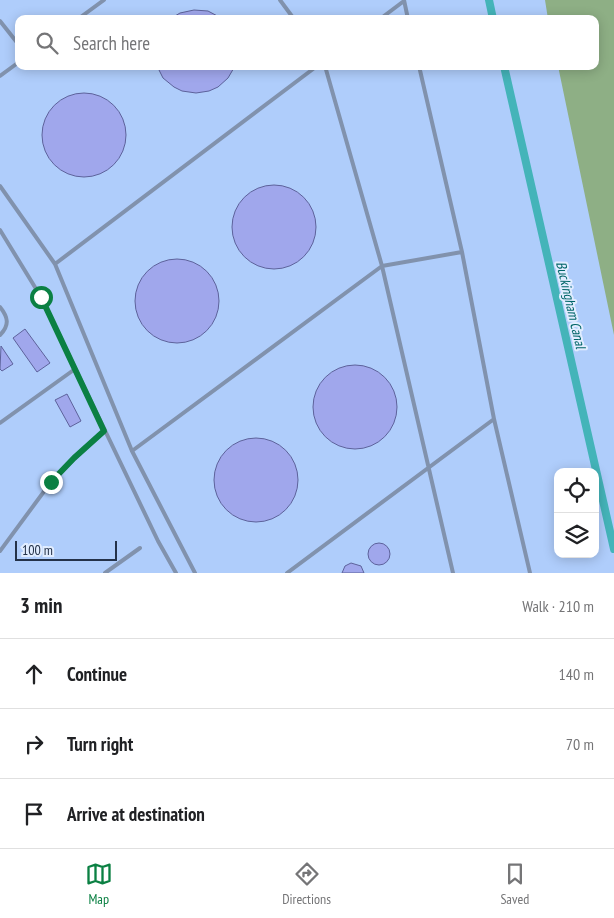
<!DOCTYPE html>
<html lang="en">
<head>
<meta charset="utf-8">
<style>
  :root { --surface:#fff; --page:#f6f6f6; --text:#202124; --muted:#757577; --line:#e0e0e0; --accent:#0b8043 }
  body { margin:0; font-family:"PT Sans Narrow",sans-serif; background:var(--page); color:var(--text) }
  .controls { position:absolute; right:15px; bottom:15px; display:grid; overflow:hidden; border-radius:10px; box-shadow:0 2px 12px #0003 }
  .controls button { width:45px; height:45px; display:grid; place-items:center; padding:0; border:0; border-bottom:1px solid var(--line); background:var(--surface); color:var(--text); font:25px sans-serif }
  .scale { position:absolute; left:15px; bottom:12px; width:102px; box-sizing:border-box; padding-left:5px; border:2px solid #243249; border-top:0; font-size:14px; line-height:18px; white-space:nowrap; color:#243249; -webkit-text-stroke:4px #e1edff; paint-order:stroke }
  .stop { position:absolute; width:15px; height:15px; margin:-11px; border:4px solid #0b8043; border-radius:50%; background:#fff }
  .stop.end { background:#0b8043; border-color:#fff; box-shadow:0 1px 5px #0008 }
  .list { margin:0; padding:0; list-style:none }
  h2 { display:flex; justify-content:space-between; align-items:center; height:65px; margin:0; padding:0 20px; font-size:21px }
  h2 small { font-size:16px; font-weight:400; color:var(--muted) }
  .list li { display:grid; grid-template-columns:32px 1fr auto; gap:15px; align-items:center; box-sizing:border-box; height:70px; padding:0 20px; border-top:1px solid var(--line) }
  .list b { display:block; font-size:19px; white-space:nowrap }
  .list em { font-size:16px; font-style:normal; color:var(--muted) }
  .icon { flex:none; width:28px; height:28px; fill:none; stroke:currentColor; stroke-width:2; stroke-linecap:round; stroke-linejoin:round }
  .map { position:relative; flex:none; width:614px; height:573px; overflow:hidden }
  .search { position:absolute; background:var(--surface); box-shadow:0 2px 12px #0003; left:15px; right:15px; top:15px; height:55px; display:flex; align-items:center; gap:12px; box-sizing:border-box; padding:0 18px; border-radius:10px; color:var(--muted); font-size:19px }
  .sheet { height:275px; background:var(--surface) }
  nav { display:flex; justify-content:space-around; align-items:center; box-sizing:border-box; height:70px; border-top:1px solid var(--line); background:var(--surface); font-size:14px; color:var(--muted) }
  nav a { display:grid; justify-items:center; gap:2px }
  nav .on { color:var(--accent) }
  .map>svg:first-child { display:block }
  .green { fill:#8eaf85 }
  .lines { fill:none; stroke-linecap:round; stroke-linejoin:round }
  .canal { stroke:#44b4b9; stroke-width:8 }
  .building { fill:#a0a7ec; stroke:#5d629b }
  .lane { stroke:#8192ad; stroke-width:4 }
  .route { stroke:#0b8043; stroke-width:6 }
  .labels { text-anchor:middle; dominant-baseline:central; stroke-width:4; stroke-linejoin:round; paint-order:stroke }
  .water-label { font-size:14px; font-style:italic; fill:#006568; stroke:#e1edff }
</style>
</head>
<body>
<div class="map">
<svg width="614" height="573" viewBox="0 0 614 573">
  <rect width="100%" height="100%" fill="#afcdfb"/>
  <path class="green" d="M545 0H614V335L558 66H595V19H548Z"/>
  <g class="lines">
    <path class="canal" d="M489 0 493 19
      M504 66 614 549"/>
  </g>
  <path class="building" d="M194 10 208 11 223 19H170L180 13Z
    M157 66H235L228 78 218 87 209 91 196 93 182 91 174 87 163 78Z
    M42 135a42 42 0 1 1 84 0a42 42 0 1 1-84 0Z
    M232 227a42 42 0 1 1 84 0a42 42 0 1 1-84 0Z
    M135 301a42 42 0 1 1 84 0a42 42 0 1 1-84 0Z
    M25 329 50 363 37 372 13 338Z
    M1 346 13 364 2 371 0 369Z
    M313 407a42 42 0 1 1 84 0a42 42 0 1 1-84 0Z
    M67 394 81 421 70 427 55 400Z
    M214 480a42 42 0 1 1 84 0a42 42 0 1 1-84 0Z
    M368 554a11 11 0 1 1 22 0a11 11 0 1 1-22 0Z
    M351 563 361 566 364 573H342L345 566Z"/>
  <g class="lines">
    <path class="lane" d="M280 0 294 19
      M404 0 408 19
      M78 19 104 0
      M380 19 404 1
      M0 21 19 45
      M325 66 382 266 453 573
      M0 76 19 62
      M0 186 55 264 132 451 195 573
      M0 230 41 297 158 541 176 573
      M55 264 317 66
      M0 307C8 317 10 325 0 335
      M494 419 530 573
      M0 423 75 369
      M132 451 382 266 462 252
      M0 551 51 482 75 458 104 431
      M105 573 140 548
      M287 573 494 419 462 252 419 66"/>
  </g>
  <g class="lines">
    <path class="route" d="M41 297 104 431 74 458 51 482"/>
  </g>
  <g class="labels">
    <g class="water-label">
      <text transform="translate(571 305) rotate(77)">Buckingham Canal</text>
    </g>
  </g>
</svg>
<div class="controls">
<button><svg class="icon" aria-label="locate" viewBox="0 0 24 24"><circle cx="12" cy="12" r="6"/><path d="M12 2v4M12 18v4M2 12h4M18 12h4"/></svg></button>
<button><svg class="icon" aria-label="layers" viewBox="0 0 24 24"><path d="M12 4l9 5-9 5-9-5zM3 14l9 5 9-5"/></svg></button>
</div>
<div class="scale">100 m</div>
<div class="stop" style="left:41px;top:297px"></div>
<div class="stop end" style="left:51px;top:482px"></div>
<div class="search"><svg class="icon" aria-label="search" viewBox="0 0 24 24"><circle cx="10" cy="10" r="6"/><path d="M15 15l6 6"/></svg>Search here</div>
</div>
<section class="sheet">
<h2>3 min<small>Walk · 210 m</small></h2>
<ul class="list">
<li><svg class="icon" aria-label="ahead" viewBox="0 0 24 24"><path d="M12 20V5M6 11l6-6 6 6"/></svg><div><b>Continue</b></div><em>140 m</em></li>
<li><svg class="icon" aria-label="right" viewBox="0 0 24 24"><path d="M7 20v-9h11M14 6l5 5-5 5"/></svg><div><b>Turn right</b></div><em>70 m</em></li>
<li><svg class="icon" aria-label="arrive" viewBox="0 0 24 24"><path d="M6 21V4h12l-3 4 3 4H6"/></svg><div><b>Arrive at destination</b></div></li>
</ul>
</section>
<nav>
<a class="on"><svg class="icon" aria-label="map" viewBox="0 0 24 24"><path d="M3 6l6-2 6 2 6-2v14l-6 2-6-2-6 2zM9 4v14M15 6v14"/></svg>Map</a>
<a><svg class="icon" aria-label="directions" viewBox="0 0 24 24"><path d="M12 3l9 9-9 9-9-9zM9 14v-3h6M13 9l2 2-2 2"/></svg>Directions</a>
<a><svg class="icon" aria-label="saved" viewBox="0 0 24 24"><path d="M7 4h10v16l-5-4-5 4z"/></svg>Saved</a>
</nav>
</body>
</html>
